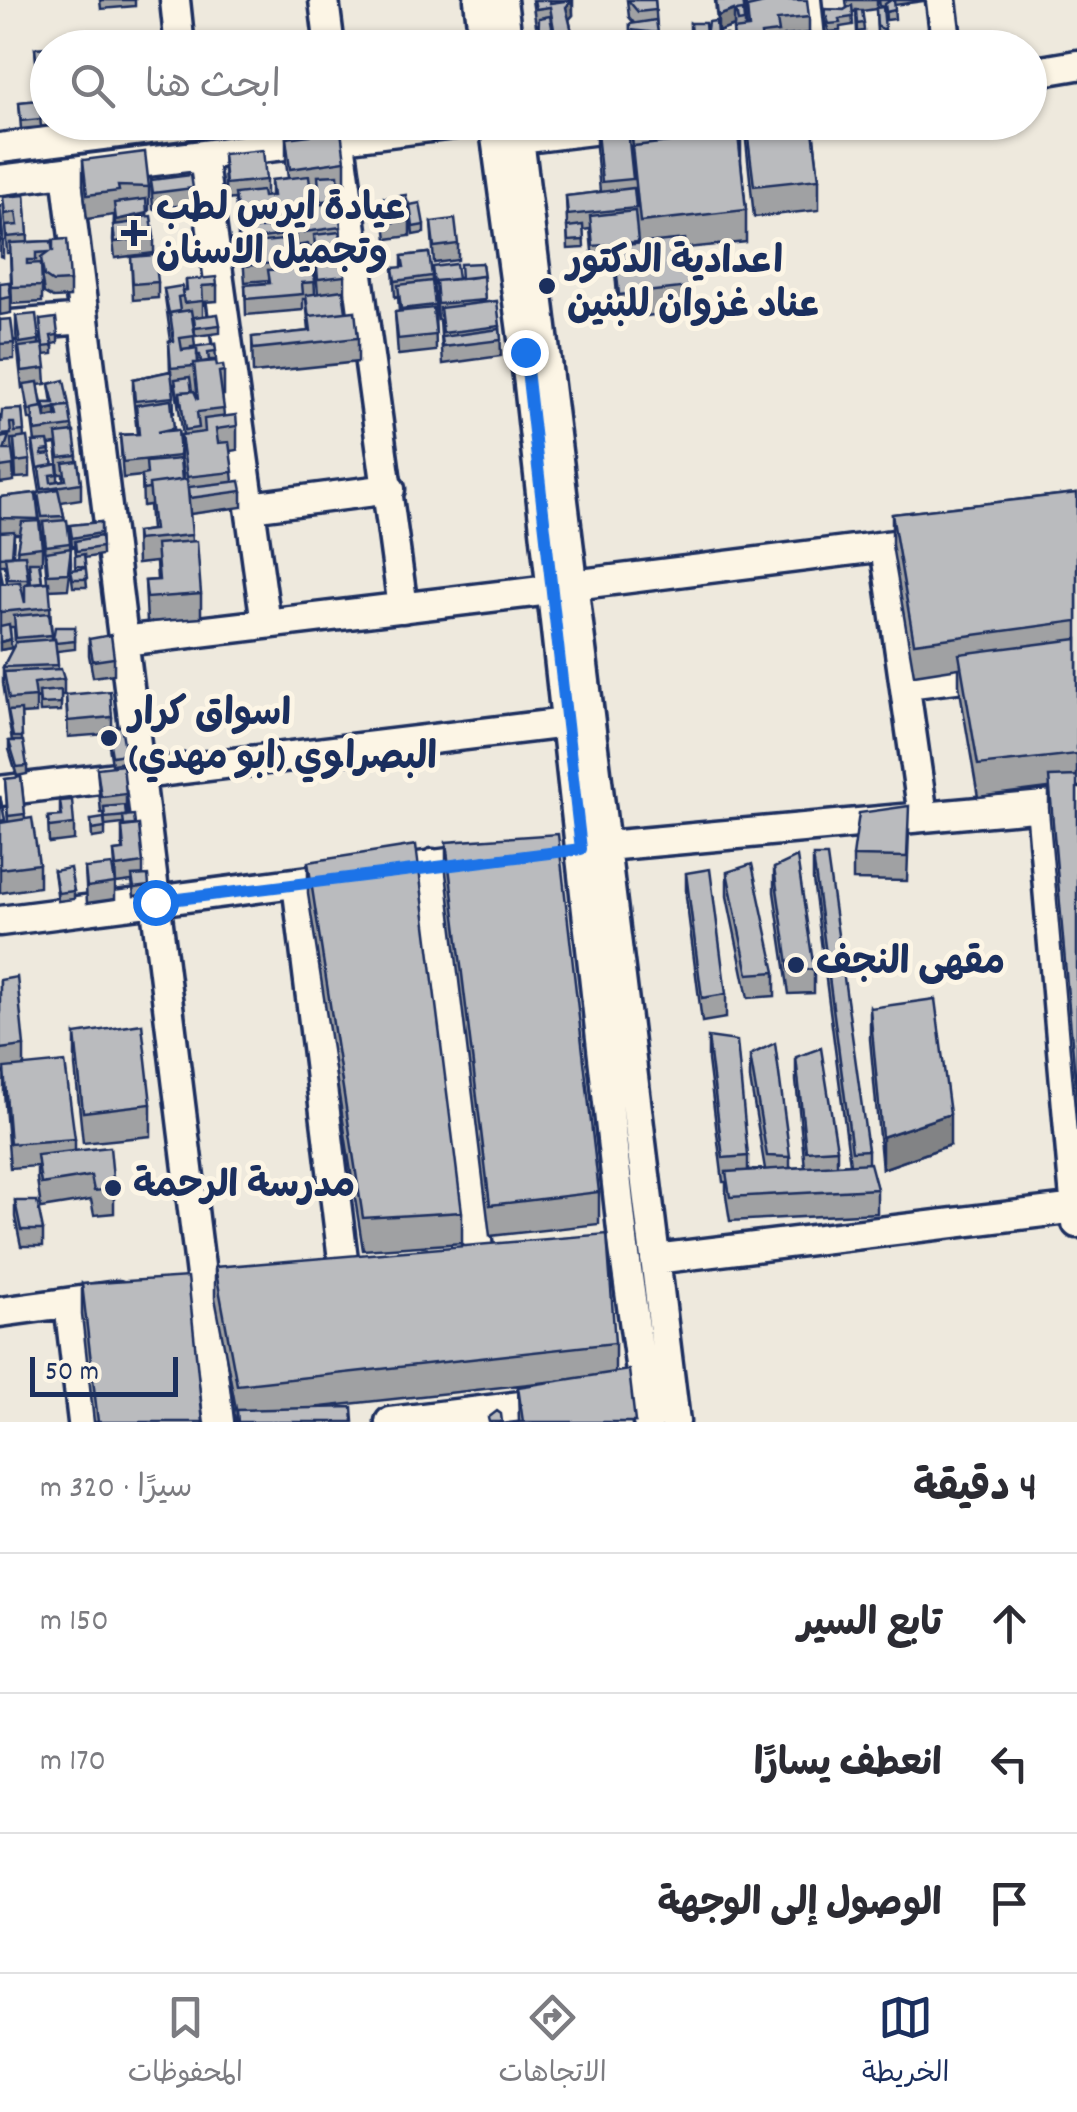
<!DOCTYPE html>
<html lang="ar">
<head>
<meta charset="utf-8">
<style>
  :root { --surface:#fff; --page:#f7f7f7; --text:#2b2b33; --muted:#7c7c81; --line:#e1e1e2; --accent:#1b2f5e }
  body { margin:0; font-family:Dekko,"Playpen Sans Arabic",sans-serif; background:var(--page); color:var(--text); direction:rtl }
  .scale { position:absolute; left:30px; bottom:25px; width:148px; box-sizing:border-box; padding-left:10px; border:5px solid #1b2f5e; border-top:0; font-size:28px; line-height:35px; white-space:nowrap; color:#1b2f5e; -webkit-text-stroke:8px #fcf5e5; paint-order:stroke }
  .stop { position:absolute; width:30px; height:30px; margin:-22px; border:8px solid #1a73e8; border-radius:50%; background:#fff }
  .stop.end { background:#1a73e8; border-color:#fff; box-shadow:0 2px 10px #0008 }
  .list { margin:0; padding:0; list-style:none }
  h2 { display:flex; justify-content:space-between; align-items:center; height:130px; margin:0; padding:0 40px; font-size:42px }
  h2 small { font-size:32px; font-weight:400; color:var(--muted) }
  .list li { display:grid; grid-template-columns:65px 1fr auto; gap:30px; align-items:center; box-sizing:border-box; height:140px; padding:0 40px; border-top:2px solid var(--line) }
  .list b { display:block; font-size:38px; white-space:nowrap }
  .list em { font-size:32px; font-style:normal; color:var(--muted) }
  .icon { flex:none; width:55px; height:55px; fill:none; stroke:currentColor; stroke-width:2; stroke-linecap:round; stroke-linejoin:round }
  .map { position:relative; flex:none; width:1077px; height:1422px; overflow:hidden; direction:ltr }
  .search { position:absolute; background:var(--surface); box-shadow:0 2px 8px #0004; left:30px; right:30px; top:30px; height:110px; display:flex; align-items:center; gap:25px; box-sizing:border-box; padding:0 35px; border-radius:55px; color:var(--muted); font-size:38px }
  .sheet { height:550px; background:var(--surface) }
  nav { display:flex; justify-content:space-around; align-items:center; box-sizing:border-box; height:140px; border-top:2px solid var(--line); background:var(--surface); font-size:28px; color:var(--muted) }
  nav a { display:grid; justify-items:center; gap:5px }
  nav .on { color:var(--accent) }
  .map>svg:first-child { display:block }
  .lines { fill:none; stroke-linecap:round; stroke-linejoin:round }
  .minor-casing { stroke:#1b2f5e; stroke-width:35 }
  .minor { stroke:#fcf5e5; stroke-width:28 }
  .wall { fill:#a0a1a3; stroke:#1b2f5e; stroke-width:2.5; fill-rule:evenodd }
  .shaded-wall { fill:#828385; stroke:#1b2f5e; stroke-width:2.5 }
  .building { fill:#babbbe; stroke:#1b2f5e; stroke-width:2.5 }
  .route { stroke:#1a73e8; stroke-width:12 }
  .poi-dot { fill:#1b2f5e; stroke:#fcf5e5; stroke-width:4 }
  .labels { text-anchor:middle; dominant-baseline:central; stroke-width:10; stroke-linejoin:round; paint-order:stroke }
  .poi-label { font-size:38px; font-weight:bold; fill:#1b2f5e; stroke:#fcf5e5; text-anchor:start }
</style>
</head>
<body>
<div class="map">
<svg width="1077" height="1422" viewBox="0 0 1077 1422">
  <rect width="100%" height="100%" fill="#eee9dd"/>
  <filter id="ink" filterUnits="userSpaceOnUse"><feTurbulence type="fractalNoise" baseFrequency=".01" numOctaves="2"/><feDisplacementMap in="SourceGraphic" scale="20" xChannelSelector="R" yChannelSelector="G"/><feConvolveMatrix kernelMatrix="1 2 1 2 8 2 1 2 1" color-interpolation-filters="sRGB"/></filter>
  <g filter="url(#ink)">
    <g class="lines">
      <defs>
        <path id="minor" d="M175 0 180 48
          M324 0 330 48
          M479 0 485 48
          M502 0 508 48
          M806 0 811 48
          M941 0 947 48
          M1030 73 1077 65
          M494 122 529 384 624 1248 648 1422
          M517 122 675 1422
          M519 139 657 122
          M0 148 204 122
          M341 149 403 608
          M202 156 266 624
          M66 172 219 1422
          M0 180 471 122
          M0 326 84 319
          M250 507 390 489
          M885 546 923 816
          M573 585 926 541
          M123 641 550 590
          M906 684 996 673
          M0 791 566 723
          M1041 806 1077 1223
          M606 846 1077 803
          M433 864 479 1258
          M297 883 345 1276
          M0 921 480 859
          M655 1259 1077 1208
          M69 1303 83 1422
          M0 1312 117 1296
          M390 1422 554 1402"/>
      </defs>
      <use href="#minor" class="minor-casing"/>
      <use href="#minor" class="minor"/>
    </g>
    <path class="wall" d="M100 0H135V6L101 9Z
      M532 0H559V2L560 0H573V15L569 19 572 32V48H538L539 24 536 25Z
      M627 0H655L658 41 630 38V24L634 23 629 17Z
      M715 0 745 14V29H747L744 0H773L809 17V33L779 43V48H690V23L706 36 733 38 734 26 718 32Z
      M846 0H877V8L885 30V38L877 34 876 9 862 11 864 31 857 32 856 11 852 12 853 25 840 27V31L829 32 824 17V9L844 10 847 8Z
      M879 0H924V1L894 5 895 19 886 20 885 6 880 7Z
      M35 48H48V102L39 103 41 127 21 129 19 102 39 100Z
      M629 122H739L741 138V162L746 210V242L686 248 690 287V311L619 319 614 260 593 262 590 229 583 230 584 248 568 249 566 196 600 192 596 147V123L629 140Z
      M744 122H812L819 179V210L754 217Z
      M286 138 345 161V185L339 186 341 242 345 276V292H343L346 312 358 338V362L253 373 252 337 309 331 306 299H303V310L246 315 245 285 268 283V280L245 282 243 257H239L238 247V231L244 229H238L235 199 226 200 223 154 266 180V196H271V180L288 178 286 162ZM318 189 319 205H312L311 190ZM292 221H294L298 268H294ZM308 247H314L318 294H315L314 272H311Z
      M83 160 149 187V211H147V216L154 237V253L115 258 113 241 114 215 87 219 83 184Z
      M151 180 193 188V204L153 209Z
      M25 195 28 242 51 241 70 281V297L53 298 44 293 42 280V302L12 304 10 253H7L3 197Z
      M384 198 410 220V236L387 239 384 214Z
      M0 205 3 241V257L0 256Z
      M410 205 424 225V233L413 235Z
      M431 222 458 244V260L434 263Z
      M429 253 435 305 436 351 398 355 395 312H399L398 296 395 297 393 268H402V256Z
      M131 257 158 282V298L133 300Z
      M482 263 485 303 500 326 501 356 443 364 440 320H438L436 292H434L432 267 458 279Z
      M186 280 217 285V301L203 302V316L220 325V333L195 336 194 318H192L195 347 215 344 216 360H209L224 371V395H222L224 417 237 426V450L230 451 233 482 242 491V507L190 514 189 504 192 541 201 594V618L147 622 145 581 157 580 156 562 137 564 136 532 151 530 149 505 143 506 142 476 123 478 120 435 137 434 133 395V379L170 371 169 341H171L164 289 186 290ZM173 384H175L183 435H181V459L184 479 182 480 178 430H174L172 413H174Z
      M0 283 11 297V313L0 315Z
      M16 316 39 340V345H42L40 320 58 335V343L53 344V354L44 355 46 384 38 385 45 418 56 416 46 418 44 411V403H52L49 384 72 426 81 483V499L61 502 70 543 71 564 68 589 49 590 52 639 75 627V649L57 651 58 670 64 679V695H61V711L40 712 39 698 36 699V713L21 714 22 741 27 766V774L17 776 9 749V741H12L3 683V667L15 644 14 627H10L11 648 0 650V566L3 584 7 583 5 565H0V497L36 493 42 547V563L40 564 42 582H47L43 533H42L38 509V493L40 492 33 450V442H35L32 419H29L24 387 22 388 16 333ZM56 444 59 474H63V480L58 481V474L50 454 49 445ZM14 534H20L17 555 13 556ZM26 565H29L30 583H28Z
      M0 320 14 343V359L0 360Z
      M22 409 24 438 30 460V477L16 478 14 439H11L14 481 0 483V414L1 423Z
      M1077 493V1131L1049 808V788L978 797 959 685V668L914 675 892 545V514Z
      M101 522 102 555 84 558 87 587H73L71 570H75L76 555 75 546 72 547 70 525Z
      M89 639 114 658V674L93 677 89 655Z
      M66 695 112 717V727L126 754V762L112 764 107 734 68 737Z
      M97 768 126 794V816L135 825 143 863V875L149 886V894L134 896 132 881 116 883 114 851 122 850V827H123V824L105 826V836L92 838 91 820 105 823 104 813H101Z
      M21 777 25 819 39 864V887L0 893V796L5 822H8L5 779Z
      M60 801 74 824V840L49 843 48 817 60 816Z
      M909 830 907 881 853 880V856Z
      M446 842 599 1192V1224L490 1236 446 873Z
      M813 856 868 1150V1163L877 1189V1213L730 1221 726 1196V1182H723L708 1060V1037L748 1156V1170L765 1169 750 1079V1055L790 1157V1168L805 1167 796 1081V1057L837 1149V1165L850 1164 813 880Z
      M308 862 462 1212V1243L363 1250 308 894Z
      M85 868 115 883V899L87 903Z
      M774 868 814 969V993L789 994 774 892Z
      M54 871 74 891V899L58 901Z
      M727 872 775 972V996L748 998 727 896Z
      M686 873 726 994V1018L702 1022 686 897Z
      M0 980 24 1046V1066L75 1139V1151L114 1189V1213L94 1215 91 1200 41 1208 37 1179V1166L10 1168 4 1092V1073H0Z
      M870 1008 950 1145 882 1169 870 1039Z
      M75 1034 151 1104V1136L83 1143 75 1066Z
      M15 1201 43 1230V1246H21L15 1217Z
      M215 1267 615 1343V1373L635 1422H519L518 1387 566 1380 312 1408 353 1422H237V1414L215 1298Z
      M82 1284 203 1422H94L82 1315Z"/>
    <path class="shaded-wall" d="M572 0 573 15 566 23V7Z
      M734 10V26L718 32V16Z
      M147 213V229L139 217V231L116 236V220Z
      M56 408V416L46 418V410Z
      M11 639V648L0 650V642Z
      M950 1114V1145L882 1169V1137Z"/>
    <path class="building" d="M534 0H550V3L572 0 566 7 572 32 555 35 550 7 536 9Z
      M628 0H655L656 10 638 12Z
      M716 0H743L745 14 743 10 736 11 737 15H735L734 10 718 16Z
      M745 0H760V4L747 7V15Z
      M776 0H807L809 17 777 20 779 32 761 34 762 47 727 48 726 39 734 38 733 30 749 28 747 7Z
      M891 0H894L895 10 886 12 885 4Z
      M852 5 853 17 839 19 840 23 829 24 824 9 844 10Z
      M883 7 885 30 877 26 876 8Z
      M743 10 744 21 738 22 736 11Z
      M856 10H862L864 23 857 24Z
      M550 16 554 38 542 40 543 45H538L539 18Z
      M656 20 658 33 630 30V24Z
      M716 21 717 35H727L726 42 719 43V48H692L690 23H705L706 36 708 22Z
      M687 32 689 44 680 45 678 33Z
      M670 33 672 45 662 47 660 35Z
      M810 33 811 48H784V36Z
      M570 36 572 48H543L542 40Z
      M675 36 683 48H675Z
      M776 41 777 48H767L768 45Z
      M49 47 48 86 39 87 35 48Z
      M39 100 41 119 21 121 19 102Z
      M627 122 633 179 602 182 596 123Z
      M630 122H728L729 130 740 129 741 138 738 139V134L633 146Z
      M746 122H812L819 179 754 186Z
      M341 131 345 161 290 169 286 138Z
      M738 134 746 210 640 222 632 146Z
      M263 150 266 180 226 184 223 154Z
      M145 152 149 187 118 186 119 191 87 195 83 160Z
      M191 175 193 188 153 193 151 180Z
      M338 175 340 200 320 201 318 176Z
      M309 176 312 202 291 205 292 219 246 225 244 213H238L235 194 262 191 263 197 273 196 271 180Z
      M634 188 636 208 568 215 566 196Z
      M25 195 28 235 7 237 6 226 18 225 16 212 5 214 3 197Z
      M406 195 410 220 387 223 384 198Z
      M146 199 147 213 116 220 114 203Z
      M338 202 341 227 297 233 294 208Z
      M420 203 424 225 413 227 410 205Z
      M635 211 638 242 593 246 590 216Z
      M0 213H1L3 241 0 240Z
      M151 216 154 237 115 242 113 225 136 222V229L141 228 139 217Z
      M455 219 458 244 434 247 431 222Z
      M291 224 293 234 239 241 238 231Z
      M583 225 584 240 568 241 567 227Z
      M340 232 345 276 318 279 314 235Z
      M67 239 70 281 53 282 44 276 41 258 49 252 36 253V260H27V264L41 263 42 286 12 287 10 243 51 241 53 252V240Z
      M292 239 294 261 245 266 243 244Z
      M685 239 690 287 619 295 614 246Z
      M308 244 311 270 301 271V268H299L296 246Z
      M429 253 432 276 395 281 393 268 404 267 402 256Z
      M155 255 158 282 133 284 131 257Z
      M482 263 484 278 483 276 461 279 460 264Z
      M456 264 458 279 436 281V284H434L432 267Z
      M301 268V273L314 272 315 282 302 283 303 294 246 299 245 285 270 283 268 270Z
      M483 276 485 300 438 304 436 281Z
      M216 277 217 285 202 286 203 301 184 303 182 291 187 290 186 280Z
      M432 281 435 305 401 309 398 285Z
      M9 282 11 297 0 299V283Z
      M182 286 183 296 178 297 180 311 169 313 164 289Z
      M343 290 346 312 309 316V319L306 295Z
      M497 301 500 326 443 333 440 308Z
      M433 308 436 335 398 339 395 312Z
      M191 310 195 336 180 338 182 350 197 348 198 363H194V366L171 368 169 341H174L170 313Z
      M355 311 358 338 253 349 252 337 311 331 309 316Z
      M36 314 39 340 20 343 16 316Z
      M218 314 220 325 195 328 194 317Z
      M56 318 58 335 51 336 53 346 43 347 40 320Z
      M11 319 14 343 0 344V320Z
      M500 329 501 340 443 347 442 337Z
      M43 344 46 368 22 371 19 347Z
      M215 344 216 351 208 352 209 361 201 362 200 355H197V348L191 349V347Z
      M216 361 217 366 223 365 224 371 219 372 224 409 197 412 199 428 185 430 180 392 194 391 198 400 194 363Z
      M171 371 174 397 135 401 133 379Z
      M190 377 192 391 180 392V404H179L175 379Z
      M64 380 69 405 46 410 44 403H54L49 384Z
      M38 382 42 407 32 409V410L29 411 24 384Z
      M171 400 174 428 157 432 178 430 180 456 123 462 120 435 139 434 136 405Z
      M69 406 72 426 35 431 32 409 43 407 45 418 58 416 56 407Z
      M22 409 24 431 15 432 14 423H10L11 434 0 435V414L1 423 2 410Z
      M236 415 237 426 216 429 218 443 229 442 233 472 187 477 181 435 205 432 204 419Z
      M74 432 77 456 59 458 56 434Z
      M9 436 4 450H12L14 465 0 467V438Z
      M27 437 30 460 16 462 14 439Z
      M48 441 50 450 42 451V455L51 454 53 465 37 468 33 442Z
      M180 459 182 480 149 484V489L143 490 142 475 147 474 146 462Z
      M78 461 81 483 42 489 39 468 57 464 58 474 50 475 51 482 66 480 63 463Z
      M187 479 192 535 137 540 136 532 154 530 149 484Z
      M240 481 242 491 190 498 189 487Z
      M58 489 64 516 42 517 38 493Z
      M36 493 39 519 0 518V497Z
      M1077 493V621L914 643 892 514Z
      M67 520 70 543 46 546 43 522Z
      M39 521 42 547 17 550 22 522Z
      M101 522V533L72 538 70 525Z
      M14 531 12 556 0 557V532Z
      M101 536 102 547 76 551 75 541Z
      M197 541 201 594 147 598 145 581 159 580 156 544Z
      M71 548 68 573 48 574 46 552Z
      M84 554 87 579H73L71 570 86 568 75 565V556Z
      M25 555 28 579H8L5 556Z
      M29 562H39L42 582 31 583Z
      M20 582 25 603V584L49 582 51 607 0 612V584Z
      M49 613 52 635 16 638 14 616Z
      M9 624 11 639 0 642V626Z
      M55 627H75V641L56 643 55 639H53Z
      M111 635 114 658 93 661 89 639Z
      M55 639 58 665 3 667 16 642Z
      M1077 639V754L978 765 959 654Z
      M61 669 64 679 34 683 36 697 9 699 4 672Z
      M61 690V703L40 704 39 692Z
      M110 691 112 717 68 721 66 695Z
      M21 710 22 737H13L8 711Z
      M121 726 126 754 112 756 107 728Z
      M9 741H23L27 766 17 767Z
      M123 765 126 794 101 797 97 768Z
      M1077 776V1100L1049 777Z
      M21 777 25 814 8 816 5 779Z
      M0 796 5 820 0 821Z
      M72 800 74 824 49 827 48 817 62 816 60 801Z
      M125 805 126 816 105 818 104 807Z
      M909 806 907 857 853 856 859 813Z
      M134 815 135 825 124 826 123 816Z
      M32 818 39 864 0 869V823Z
      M104 818 105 828 92 830 91 820Z
      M139 825 143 863 116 867 114 851 124 850 122 827Z
      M558 834 599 1192 490 1205 446 842Z
      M416 845 462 1212 363 1218 308 862Z
      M813 856H827L868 1150 852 1151Z
      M797 857 814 969 789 971 774 868Z
      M752 864 775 972 748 974 727 872Z
      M112 865 115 883 87 887 85 868Z
      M70 868 74 891 58 893 54 871Z
      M710 869 726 994 702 998 686 873Z
      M148 875 149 886 134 888 132 876Z
      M17 977 24 1046 0 1049V980Z
      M935 999 950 1114 882 1137 870 1008Z
      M142 1024 151 1104 83 1112 75 1034Z
      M708 1037 737 1041 748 1156 723 1158Z
      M775 1043 790 1157 767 1156 750 1055Z
      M821 1048 837 1149 806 1151 796 1057Z
      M65 1062 75 1139 10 1144 4 1068Z
      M110 1147 114 1189 94 1191 91 1176 41 1184 37 1155Z
      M870 1163 877 1189 730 1197 726 1172Z
      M15 1201H37L43 1230H21Z
      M607 1234 615 1343 237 1385 215 1267Z
      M188 1277 203 1422H98L82 1284Z
      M629 1370 635 1422H523L518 1387Z
      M352 1407 353 1422H238L237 1410Z
      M497 1411 501 1414 502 1422H489L488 1418Z"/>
  </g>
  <g class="lines" filter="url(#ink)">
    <path class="route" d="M155 902 581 849 525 352"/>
  </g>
  <g class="poi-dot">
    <path d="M129 218h10v10h10v10h-10v10h-10v-10h-10v-10h10z"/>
    <circle cx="547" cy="286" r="10"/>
    <circle cx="109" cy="738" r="10"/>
    <circle cx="796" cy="965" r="10"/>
    <circle cx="113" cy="1188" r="10"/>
  </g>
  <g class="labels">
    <g class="poi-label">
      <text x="156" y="211">عيادة ايرس لطب<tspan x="156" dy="44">وتجميل الاسنان</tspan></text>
      <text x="567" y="264">اعدادية الدكتور<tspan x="567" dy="44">عناد غزوان للبنين</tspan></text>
      <text x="129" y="716">اسواق كرار<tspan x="129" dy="44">البصراوي (ابو مهدي)</tspan></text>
      <text x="816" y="965">مقهى النجف</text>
      <text x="133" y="1188">مدرسة الرحمة</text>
    </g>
  </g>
</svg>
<div class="scale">50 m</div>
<div class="stop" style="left:155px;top:902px"></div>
<div class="stop end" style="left:525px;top:352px"></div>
<div class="search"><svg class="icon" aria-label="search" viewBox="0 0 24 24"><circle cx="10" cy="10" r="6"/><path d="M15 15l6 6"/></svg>ابحث هنا</div>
</div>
<section class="sheet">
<h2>4 دقيقة<small>سيرًا · 320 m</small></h2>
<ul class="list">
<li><svg class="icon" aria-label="ahead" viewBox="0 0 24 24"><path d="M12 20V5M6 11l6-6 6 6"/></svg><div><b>تابع السير</b></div><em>150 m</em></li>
<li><svg class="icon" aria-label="left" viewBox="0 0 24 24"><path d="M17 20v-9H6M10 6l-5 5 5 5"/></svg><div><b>انعطف يسارًا</b></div><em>170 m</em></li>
<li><svg class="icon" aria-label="arrive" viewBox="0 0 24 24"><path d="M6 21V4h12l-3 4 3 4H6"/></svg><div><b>الوصول إلى الوجهة</b></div></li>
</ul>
</section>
<nav>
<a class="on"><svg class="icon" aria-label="map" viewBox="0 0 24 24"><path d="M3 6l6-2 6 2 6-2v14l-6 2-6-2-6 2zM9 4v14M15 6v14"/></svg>الخريطة</a>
<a><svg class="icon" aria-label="directions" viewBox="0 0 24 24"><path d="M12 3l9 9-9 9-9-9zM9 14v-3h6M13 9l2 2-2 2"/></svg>الاتجاهات</a>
<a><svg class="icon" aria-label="saved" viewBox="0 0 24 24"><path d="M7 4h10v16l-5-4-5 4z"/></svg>المحفوظات</a>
</nav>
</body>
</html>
